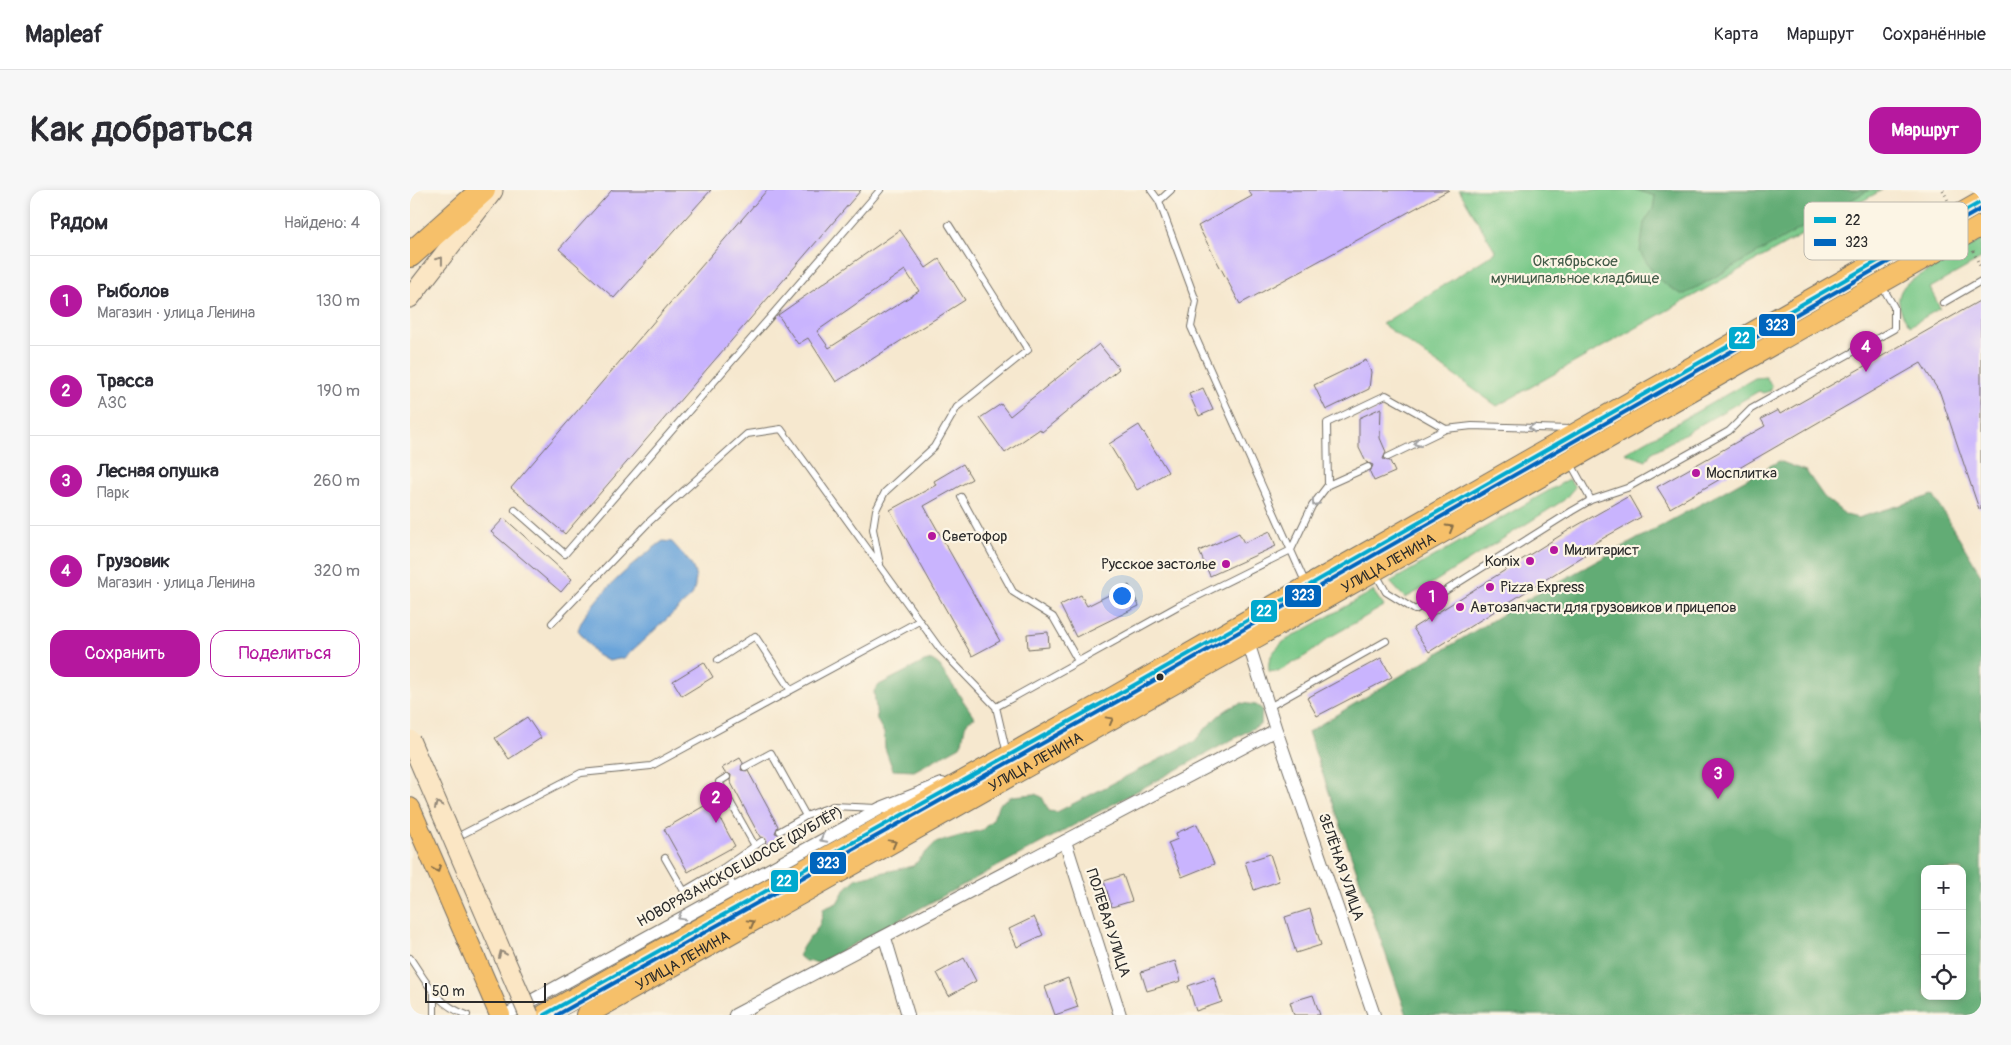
<!DOCTYPE html>
<html lang="ru">
<head>
<meta charset="utf-8">
<style>
  :root { --surface:#fff; --page:#f7f7f7; --text:#2b2b33; --muted:#7c7c81; --line:#e1e1e2; --accent:#b5179e }
  body { margin:0; font-family:Pangolin,sans-serif; background:var(--page); color:var(--text) }
  .controls { position:absolute; right:15px; bottom:15px; display:grid; overflow:hidden; border-radius:10px; box-shadow:0 2px 8px #0003 }
  .controls button { width:45px; height:45px; display:grid; place-items:center; padding:0; border:0; border-bottom:1px solid var(--line); background:var(--surface); color:var(--text); font:25px sans-serif }
  .scale { position:absolute; left:15px; bottom:12px; width:121px; box-sizing:border-box; padding-left:5px; border:2px solid #2b2b2b; border-top:0; font-size:14px; line-height:18px; white-space:nowrap; color:#2b2b2b; -webkit-text-stroke:4px #fcf5e5; paint-order:stroke }
  .you { position:absolute; left:711px; top:405px; width:18px; height:18px; margin:-12px; border:4px solid #fff; border-radius:50%; background:#1a73e8; box-shadow:0 0 0 8px #1a73e833 }
  .badge { display:grid; place-items:center; width:32px; height:32px; border-radius:50%; background:var(--accent); color:#fff; font-size:16px; font-weight:700 }
  .pin { position:absolute; translate:-50% -41px; filter:drop-shadow(0 1px 2px #0008) }
  .pin::after { content:''; position:absolute; top:26px; width:18px; height:15px; background:inherit; clip-path:polygon(0 0,100% 0,50% 100%) }
  .list { margin:0; padding:0; list-style:none }
  h2 { display:flex; justify-content:space-between; align-items:center; height:65px; margin:0; padding:0 20px; font-size:21px }
  h2 small { font-size:16px; font-weight:400; color:var(--muted) }
  .list li { display:grid; grid-template-columns:32px 1fr auto; gap:15px; align-items:center; box-sizing:border-box; height:90px; padding:0 20px; border-top:1px solid var(--line) }
  .list b { display:block; font-size:19px; white-space:nowrap }
  .list p { margin:0; font-size:16px; white-space:nowrap; color:var(--muted) }
  .list em { font-size:16px; font-style:normal; color:var(--muted) }
  .actions { display:flex; gap:10px; padding:15px 20px }
  .actions a { flex:1; padding:11px 0; border:1px solid var(--accent); border-radius:15px; text-align:center; font-size:18px; color:var(--accent) }
  .actions .main { background:var(--accent); color:#fff }
  .icon { flex:none; width:28px; height:28px; fill:none; stroke:currentColor; stroke-width:2; stroke-linecap:round; stroke-linejoin:round }
  .map { position:relative; flex:none; width:1571px; height:825px; overflow:hidden; border-radius:15px }
  header { display:flex; align-items:center; gap:30px; box-sizing:border-box; height:70px; padding:0 25px; background:var(--surface); border-bottom:1px solid var(--line) }
  header strong { font-size:24px }
  nav { display:flex; gap:28px; margin-inline-start:auto; font-size:18px }
  .intro { display:flex; align-items:center; justify-content:space-between; box-sizing:border-box; height:120px; padding:0 30px }
  h1 { margin:0; font-size:35px }
  .button { padding:12px 22px; border-radius:15px; background:var(--accent); color:#fff; font-size:18px; font-weight:700 }
  main { display:flex; gap:30px; padding:0 30px }
  aside { flex:1; background:var(--surface); border-radius:15px; box-shadow:0 2px 8px #0003 }
  .map>svg:first-child { display:block }
  .green { fill:#78c888; stroke:#527a5a }
  .forest { fill:#62ac74; stroke:#466c50; fill-rule:evenodd }
  .water { fill:#6ba4da; stroke:#4b6882 }
  .building { fill:#c9b4fe; fill-rule:evenodd }
  .lines { fill:none; stroke-linecap:round; stroke-linejoin:round }
  .lane-casing { stroke:#726d64; stroke-width:8 }
  .street-casing { stroke:#726d64; stroke-width:14 }
  .secondary-casing { stroke:#726d64; stroke-width:21 }
  .primary-casing { stroke:#726d64; stroke-width:22 }
  .highway-casing { stroke:#726d64; stroke-width:26 }
  .path { stroke:#726d64; stroke-width:3; stroke-dasharray:1 4; stroke-linecap:butt }
  .lane { stroke:#fff; stroke-width:6 }
  .street { stroke:#fff; stroke-width:12 }
  .secondary { stroke:#fbe6c4; stroke-width:19 }
  .primary { stroke:#f6c06b; stroke-width:20 }
  .highway { stroke:#f6c06b; stroke-width:24 }
  .secondary-bridge-casing { stroke:#726d64; stroke-width:21; stroke-linecap:butt }
  .secondary-bridge { stroke:#fbe6c4; stroke-width:19 }
  .bus-1-casing { stroke:#fcf5e5; stroke-width:8 }
  .bus-2-casing { stroke:#fcf5e5; stroke-width:8 }
  .bus-1 { stroke:#00a9ce; stroke-width:4 }
  .bus-2 { stroke:#0065bd; stroke-width:4 }
  .oneway { stroke:#938878 }
  .oneway2 { stroke:#a0a0a0 }
  .oneway3 { stroke:#866e48 }
  .poi-dot { fill:#b5179e; stroke:#fcf5e5; stroke-width:2 }
  .bus-dot { fill:#2b2b2b; stroke:#fcf5e5; stroke-width:2 }
  .labels { text-anchor:middle; dominant-baseline:central; stroke-width:4.5; stroke-linejoin:round; paint-order:stroke }
  .park-label { font-size:15px; fill:#425a47; stroke:#fcf5e5 }
  .poi-label { font-size:15px; fill:#2b2b2b; stroke:#fcf5e5; text-anchor:start }
  .street-label { font-size:15px; fill:#2b2b2b; stroke:#fcf5e5 }
  .key { fill:#fcf5e5; stroke:#bdb8ad; stroke-width:1 }
  .key-label { font-size:14px; fill:#2b2b2b }
  .line-badge { stroke:#fcf5e5; stroke-width:2 }
  .badge-label { font-size:14px; text-anchor:middle; font-weight:bold; fill:#fff }
</style>
</head>
<body>
<header>
<strong>Mapleaf</strong>
<nav><a>Карта</a><a>Маршрут</a><a>Сохранённые</a></nav>
</header>
<div class="intro"><h1>Как добраться</h1><a class="button">Маршрут</a></div>
<main>
<aside>
<h2>Рядом<small>Найдено: 4</small></h2>
<ul class="list">
<li><span class="badge">1</span><div><b>Рыболов</b><p>Магазин · улица Ленина</p></div><em>130 m</em></li>
<li><span class="badge">2</span><div><b>Трасса</b><p>АЗС</p></div><em>190 m</em></li>
<li><span class="badge">3</span><div><b>Лесная опушка</b><p>Парк</p></div><em>260 m</em></li>
<li><span class="badge">4</span><div><b>Грузовик</b><p>Магазин · улица Ленина</p></div><em>320 m</em></li>
</ul>
<div class="actions"><a class="main">Сохранить</a><a>Поделиться</a></div>
</aside>
<div class="map">
<svg width="1571" height="825" viewBox="0 0 1571 825">
  <rect width="100%" height="100%" fill="#fcf5e5"/>
  <filter id="ink" filterUnits="userSpaceOnUse"><feTurbulence type="fractalNoise" baseFrequency=".02" numOctaves="2"/><feDisplacementMap in="SourceGraphic" scale="10" xChannelSelector="R" yChannelSelector="G"/><feConvolveMatrix kernelMatrix="1 2 1 2 8 2 1 2 1" color-interpolation-filters="sRGB"/></filter>
  <filter id="wash" filterUnits="userSpaceOnUse"><feTurbulence type="fractalNoise" baseFrequency=".0096" numOctaves="4" result="noise"/><feDisplacementMap in="SourceGraphic" scale="20" xChannelSelector="R" yChannelSelector="G"/><feGaussianBlur stdDeviation="1.12" result="paint"/><feColorMatrix in="noise" values="0 0 0 0 0 0 0 0 0 0 0 0 0 0 0 0 0 1.4 0 .05"/><feComposite in="paint" operator="in"/></filter>
  <g filter="url(#wash)">
    <rect width="100%" height="100%" fill="#f6e8cf"/>
    <path class="green" d="M1049 0H1472L1087 216 972 134 1086 62Z
      M1571 50V69L1520 98 1530 118 1500 136C1489 121 1483 107 1497 93Z
      M1356 187 1362 196 1360 201 1353 203 1349 201 1241 263 1236 271 1215 263 1345 188Z
      M1159 289 1165 297 1154 310 1018 396 995 408 980 392Z
      M963 401 974 416 920 447 900 463 868 482 859 481C857 467 864 461 873 452Z"/>
    <path class="forest" d="M1226 0H1459L1273 105C1252 95 1242 82 1230 62L1234 33 1243 19 1245 6Z
      M1369 271 1396 281 1414 307 1436 325 1448 328 1523 305 1571 385V825H997L898 542 1114 411ZM1515 679H1552V806H1515Z
      M522 470 528 474 565 528C551 531 556 546 550 556L504 581 483 580 475 558 474 543 467 530 464 501 469 495 514 472Z
      M831 513 846 515 852 519 851 534 409 773 395 771 389 766C395 745 411 746 413 719L427 713 435 699 447 688 503 676 525 653 572 640 583 629 589 614 602 606 625 604 632 607 639 621 647 622 785 551C796 537 813 518 831 513Z"/>
    <path class="water" d="M253 351 262 352C279 372 292 379 282 406L214 468 199 471 187 465 168 440C177 411 228 369 253 351Z"/>
    <g id="blocks">
      <path class="building" d="M202 0H301L204 108 149 59Z
        M357 0H451L155 344 101 298Z
        M838 0H1039L830 114 788 36 842 6Z
        M490 40 516 78 529 69 555 110 426 192 398 148 388 154 368 125ZM495 80 509 101 419 158 407 141Z
        M1571 110V318L1569 319 1530 203 1511 173 1260 318 1247 297 1355 236 1351 229 1368 220 1370 224Z
        M689 154 709 179 632 242 630 239 595 263 570 228 591 214 600 226Z
        M956 170 961 182 959 199 916 220 904 195Z
        M793 198 803 220 789 226 779 204Z
        M971 218 970 248 976 262 973 269 980 271 985 282 964 291 960 282 963 275 956 272 949 258V228Z
        M729 235 758 282 727 300 699 254Z
        M553 274 562 289 514 316 590 451 562 466 480 320 526 295 524 291Z
        M1219 306 1231 327 1172 360 1175 365 1019 462 1003 438 1159 340Z
        M94 328 162 389 151 402 81 342Z
        M860 341 866 356 800 386 789 361 829 343 834 353Z
        M719 395 729 416 666 447 650 415 671 405 677 416Z
        M638 442 639 457 618 459 617 444Z
        M971 468 982 487 907 526 897 508Z
        M294 472 303 487 272 506 263 491Z
        M117 527 131 548 99 569 85 548Z
        M330 568 333 573 331 580 338 581 368 636 365 643 373 645 355 655 356 649 350 647 320 591 321 585 315 583 312 578Z
        M301 612 325 656 278 682 254 639Z
        M787 634 804 674 772 687 758 653 768 649 766 643Z
        M860 664 869 691 844 700 835 672Z
        M713 685 722 711 702 717 694 691Z
        M900 719 911 755 886 763 875 727Z
        M624 727 633 745 607 757 599 739Z
        M554 768 566 791 539 806 527 783Z
        M765 771 771 791 737 801 731 782Z
        M804 787 812 812 786 821 778 796Z
        M658 788 668 817 645 825 635 797Z
        M903 805 910 825H884L880 812Z"/>
    </g>
  </g>
  <g filter="url(#ink)">
    <use href="#blocks" fill-opacity="0" stroke="#726d64" stroke-width="1"/>
    <g class="lines">
      <defs>
        <path id="lane" d="M741 0 749 11 786 111 781 137 896 394
          M749 11 761 0
          M1533 113 1571 91
          M978 267 1036 239 1062 236 1160 239
          M1160 272 1181 310
          M918 295 917 233 976 205 1036 239
          M551 307 603 402 643 427 668 471
          M105 320 155 364 470 0
          M470 374 463 339 466 320 475 302 524 257 547 217 618 160 539 35
          M965 382 976 402 1005 420 1162 321 1181 310 1217 298 1319 241 1341 219 1484 139V117L1472 96
          M142 433 240 331 337 244 371 239 530 459 586 517
          M308 470 345 446 380 499
          M859 517 976 451
          M597 564 586 517 768 416 881 360 902 316 918 295 958 277
          M335 577 361 563 396 626
          M317 587 309 592 345 656
          M370 641 396 626 423 616 467 618
          M47 647 171 583 241 576 509 431
          M255 668 274 701 313 678
          M324 697 313 678 352 651
          M0 768C17 793 26 814 57 825
          M24 825V805"/>
        <path id="street" d="M866 540 964 825
          M655 651 710 825
          M475 748 498 825
          M96 825 471 618 532 594
          M325 825 866 540 838 452"/>
        <path id="secondary" d="M0 108 83 1"/>
        <g id="primary">
          <path d="M0 618 90 825"/>
          <path d="M134 825 705 506 1571 12"/>
          <path id="s1" d="M176 825 1014 353 1571 36"/>
        </g>
        <path id="highway" d="M0 65 73 0"/>
      </defs>
      <use href="#lane" class="lane-casing"/>
      <use href="#street" class="street-casing"/>
      <use href="#secondary" class="secondary-casing"/>
      <use href="#primary" class="primary-casing"/>
      <use href="#highway" class="highway-casing"/>
      <path class="path" d="M1533 0 1539 13
        M1563 61 1571 78"/>
      <use href="#lane" class="lane"/>
      <use href="#street" class="street"/>
      <use href="#secondary" class="secondary"/>
      <use href="#primary" class="primary"/>
      <use href="#highway" class="highway"/>
      <defs>
        <path id="secondary-bridge" d="M0 550 119 825"/>
      </defs>
      <use href="#secondary-bridge" class="secondary-bridge-casing"/>
      <use href="#secondary-bridge" class="secondary-bridge"/>
      <defs>
        <path id="bus-1" d="M134 825 705 506 1571 12"/>
        <path id="bus-2" d="M147 825 708 511 1571 19"/>
      </defs>
      <use href="#bus-1" class="bus-1-casing"/>
      <use href="#bus-2" class="bus-2-casing"/>
      <use href="#bus-1" class="bus-1"/>
      <use href="#bus-2" class="bus-2"/>
    </g>
    <defs><path id="oneway-chevron" d="M-2-3.5L2.5 0L-2 3.5" fill="none" stroke-width="1.6" stroke-linecap="round" stroke-linejoin="round" transform="scale(1.25)"/></defs>
    <g class="oneway">
      <use href="#oneway-chevron" transform="translate(30 70) rotate(-52)"/>
      <use href="#oneway-chevron" transform="translate(28 615) rotate(-113)"/>
      <use href="#oneway-chevron" transform="translate(92 764) rotate(-113)"/>
    </g>
    <g class="oneway2">
      <use href="#oneway-chevron" transform="translate(1122 238) rotate(-178)"/>
      <use href="#oneway-chevron" transform="translate(1007 253) rotate(155)"/>
      <use href="#oneway-chevron" transform="translate(905 313) rotate(125)"/>
      <use href="#oneway-chevron" transform="translate(413 649) rotate(152)"/>
      <use href="#oneway-chevron" transform="translate(271 727) rotate(151)"/>
    </g>
    <g class="oneway3">
      <use href="#oneway-chevron" transform="translate(1040 338) rotate(-30)"/>
      <use href="#oneway-chevron" transform="translate(700 530) rotate(-29)"/>
      <use href="#oneway-chevron" transform="translate(483 653) rotate(-29)"/>
      <use href="#oneway-chevron" transform="translate(27 679) rotate(66)"/>
      <use href="#oneway-chevron" transform="translate(341 733) rotate(-29)"/>
    </g>
  </g>
  <g class="poi-dot">
    <circle cx="1286" cy="283" r="5"/>
    <circle cx="522" cy="346" r="5"/>
    <circle cx="1144" cy="360" r="5"/>
    <circle cx="1120" cy="371" r="5"/>
    <circle cx="816" cy="374" r="5"/>
    <circle cx="1080" cy="397" r="5"/>
    <circle cx="1050" cy="417" r="5"/>
  </g>
  <circle class="bus-dot" cx="750" cy="487" r="4.5"/>
  <g class="labels">
    <g class="park-label">
      <text x="1165" y="71">Октябрьское<tspan x="1165" dy="17">муниципальное кладбище</tspan></text>
    </g>
    <g class="poi-label">
      <text x="1296" y="283">Мосплитка</text>
      <text x="532" y="346">Светофор</text>
      <text x="1154" y="360">Милитарист</text>
      <text x="1110" y="371" text-anchor="end">Konix</text>
      <text x="806" y="374" text-anchor="end">Русское застолье</text>
      <text x="1090" y="397">Pizza Express</text>
      <text x="1060" y="417">Автозапчасти для грузовиков и прицепов</text>
    </g>
    <g class="street-label">
      <text stroke="none"><textPath href="#s1" startOffset="921">УЛИЦА ЛЕНИНА</textPath></text>
      <text stroke="none"><textPath href="#s1" startOffset="516">УЛИЦА ЛЕНИНА</textPath></text>
      <text transform="translate(330 677) rotate(-29)">НОВОРЯЗАНСКОЕ ШОССЕ (ДУБЛЁР)</text>
      <text transform="translate(931 677) rotate(71)">ЗЕЛЁНАЯ УЛИЦА</text>
      <text transform="translate(698 733) rotate(72)">ПОЛЕВАЯ УЛИЦА</text>
      <text stroke="none"><textPath href="#s1" startOffset="111">УЛИЦА ЛЕНИНА</textPath></text>
    </g>
  </g>
  <rect x="1394" y="12" width="164" height="58" rx="8" class="key"/>
  <rect x="1404" y="27" width="22" height="6" fill="#00a9ce"/>
  <rect x="1404" y="49" width="22" height="7" fill="#0065bd"/>
  <g class="key-label">
    <text x="1435" y="35">22</text>
    <text x="1435" y="57">323</text>
  </g>
  <g class="line-badge">
    <rect x="1348" y="123" width="38" height="24" rx="5" fill="#0065bd"/>
    <rect x="1318" y="136" width="28" height="24" rx="5" fill="#00a9ce"/>
    <rect x="874" y="394" width="38" height="24" rx="5" fill="#0065bd"/>
    <rect x="840" y="409" width="28" height="24" rx="5" fill="#00a9ce"/>
    <rect x="399" y="661" width="38" height="24" rx="5" fill="#0065bd"/>
    <rect x="360" y="679" width="29" height="24" rx="5" fill="#00a9ce"/>
  </g>
  <g class="badge-label">
    <text x="1367" y="140">323</text>
    <text x="1332" y="153">22</text>
    <text x="893" y="410">323</text>
    <text x="854" y="426">22</text>
    <text x="418" y="678">323</text>
    <text x="374" y="696">22</text>
  </g>
</svg>
<div class="controls">
<button>+</button>
<button>−</button>
<button><svg class="icon" aria-label="locate" viewBox="0 0 24 24"><circle cx="12" cy="12" r="6"/><path d="M12 2v4M12 18v4M2 12h4M18 12h4"/></svg></button>
</div>
<div class="scale">50 m</div>
<div class="you"></div>
<div class="pin badge" style="left:1022px;top:432px">1</div>
<div class="pin badge" style="left:306px;top:633px">2</div>
<div class="pin badge" style="left:1308px;top:609px">3</div>
<div class="pin badge" style="left:1456px;top:182px">4</div>
</div>
</main>
</body>
</html>
